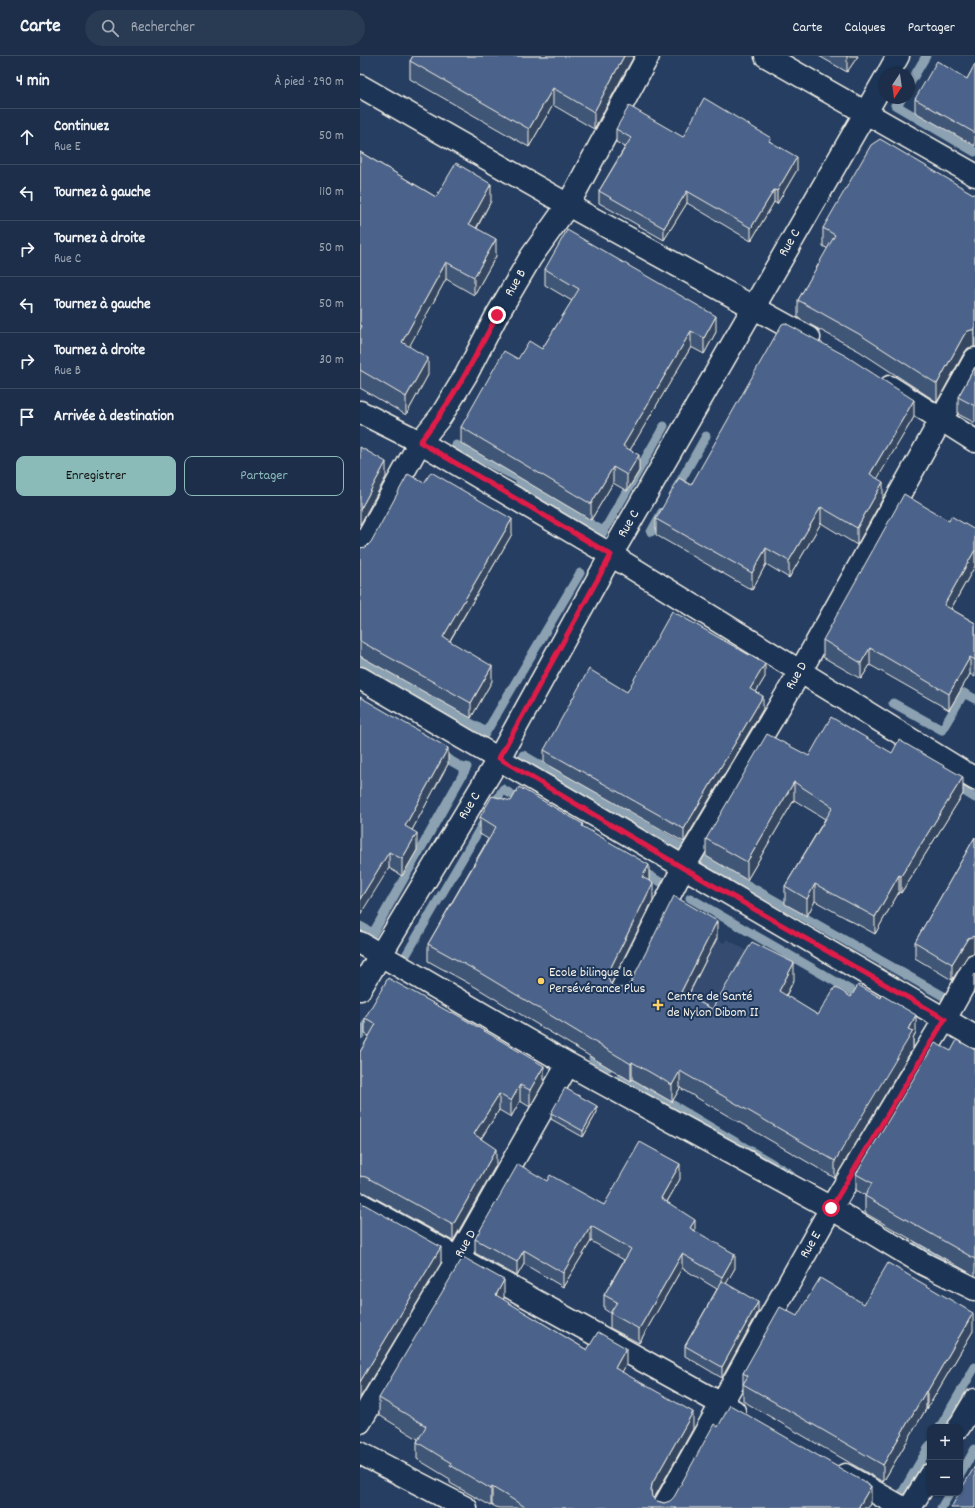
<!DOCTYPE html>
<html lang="fr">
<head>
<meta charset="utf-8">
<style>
  :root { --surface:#1c2e49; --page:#293a53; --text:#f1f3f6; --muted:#a0a8b4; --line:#3a4a61; --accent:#8bbbb9 }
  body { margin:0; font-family:Dekko,sans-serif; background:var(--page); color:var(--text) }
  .controls { position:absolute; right:12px; bottom:12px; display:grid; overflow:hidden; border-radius:8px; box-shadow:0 1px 3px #0004 }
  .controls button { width:36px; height:36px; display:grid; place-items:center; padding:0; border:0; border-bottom:1px solid var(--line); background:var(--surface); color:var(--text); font:20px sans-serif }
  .compass { position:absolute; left:519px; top:12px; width:36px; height:36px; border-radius:50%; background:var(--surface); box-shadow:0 1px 3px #0004; rotate:193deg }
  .stop { position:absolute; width:12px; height:12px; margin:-9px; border:3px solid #e11d48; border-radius:50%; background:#fff }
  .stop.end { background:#e11d48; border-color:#fff; box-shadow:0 1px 4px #0008 }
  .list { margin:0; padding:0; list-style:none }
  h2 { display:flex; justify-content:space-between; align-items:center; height:52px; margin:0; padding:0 16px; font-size:17px }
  h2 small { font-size:13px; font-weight:400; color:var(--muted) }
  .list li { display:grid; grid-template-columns:26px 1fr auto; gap:12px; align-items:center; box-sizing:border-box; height:56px; padding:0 16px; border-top:1px solid var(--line) }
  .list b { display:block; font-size:15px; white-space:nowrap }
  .list p { margin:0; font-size:13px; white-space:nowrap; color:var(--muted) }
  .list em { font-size:13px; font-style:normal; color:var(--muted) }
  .actions { display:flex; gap:8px; padding:12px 16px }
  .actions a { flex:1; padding:9px 0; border:1px solid var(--accent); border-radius:8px; text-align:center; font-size:14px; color:var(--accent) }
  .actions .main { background:var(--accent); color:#111 }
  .icon { flex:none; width:22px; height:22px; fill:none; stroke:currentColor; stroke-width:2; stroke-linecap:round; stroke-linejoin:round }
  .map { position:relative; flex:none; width:615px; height:1452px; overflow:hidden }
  header { display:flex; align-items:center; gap:24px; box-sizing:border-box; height:56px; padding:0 20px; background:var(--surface); border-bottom:1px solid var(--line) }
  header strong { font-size:19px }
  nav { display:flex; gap:22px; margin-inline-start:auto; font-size:14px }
  .search { width:280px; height:36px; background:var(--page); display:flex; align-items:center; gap:10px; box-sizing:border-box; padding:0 14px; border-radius:22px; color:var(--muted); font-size:15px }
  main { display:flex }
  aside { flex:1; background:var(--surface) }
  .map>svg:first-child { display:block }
  .built { fill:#354c6f }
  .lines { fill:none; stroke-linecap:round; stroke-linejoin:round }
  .stream { stroke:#8ca2b2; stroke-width:9 }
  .minor-casing { stroke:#f4f1e8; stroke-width:25 }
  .secondary-casing { stroke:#f4f1e8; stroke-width:25 }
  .minor { stroke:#1d3557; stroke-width:22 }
  .secondary { stroke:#1d3557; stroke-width:22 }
  .wall { fill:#415677; stroke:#f4f1e8 }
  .shaded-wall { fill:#354661; stroke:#f4f1e8 }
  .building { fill:#4c648a; stroke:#f4f1e8 }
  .route { stroke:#e11d48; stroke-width:5 }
  .poi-dot { fill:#ffd166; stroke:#1d3557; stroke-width:1.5 }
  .labels { text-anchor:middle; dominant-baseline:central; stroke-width:4; stroke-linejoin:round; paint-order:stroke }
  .street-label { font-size:14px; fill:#f4f1e8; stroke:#1d3557 }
  .poi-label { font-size:14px; fill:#f4f1e8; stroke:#1d3557; text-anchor:start }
</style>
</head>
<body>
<header>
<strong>Carte</strong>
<div class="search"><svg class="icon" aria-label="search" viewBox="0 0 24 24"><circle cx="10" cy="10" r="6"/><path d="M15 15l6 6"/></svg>Rechercher</div>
<nav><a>Carte</a><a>Calques</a><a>Partager</a></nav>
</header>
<main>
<aside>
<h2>4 min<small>À pied · 290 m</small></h2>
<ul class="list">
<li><svg class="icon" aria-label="ahead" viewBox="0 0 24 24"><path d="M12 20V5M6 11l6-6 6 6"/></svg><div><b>Continuez</b><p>Rue E</p></div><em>50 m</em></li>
<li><svg class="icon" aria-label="left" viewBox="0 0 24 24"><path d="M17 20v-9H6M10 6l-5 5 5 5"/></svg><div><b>Tournez à gauche</b></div><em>110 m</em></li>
<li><svg class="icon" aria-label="right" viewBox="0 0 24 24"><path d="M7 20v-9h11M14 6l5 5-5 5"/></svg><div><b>Tournez à droite</b><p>Rue C</p></div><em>50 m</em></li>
<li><svg class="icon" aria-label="left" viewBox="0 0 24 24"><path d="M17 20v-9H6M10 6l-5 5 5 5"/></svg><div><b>Tournez à gauche</b></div><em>50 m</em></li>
<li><svg class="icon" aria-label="right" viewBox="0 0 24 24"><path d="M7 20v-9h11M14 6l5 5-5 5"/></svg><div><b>Tournez à droite</b><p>Rue B</p></div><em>30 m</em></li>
<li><svg class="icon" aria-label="arrive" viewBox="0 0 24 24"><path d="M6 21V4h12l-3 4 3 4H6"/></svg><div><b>Arrivée à destination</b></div></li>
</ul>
<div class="actions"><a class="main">Enregistrer</a><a>Partager</a></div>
</aside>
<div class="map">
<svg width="615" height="1452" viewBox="0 0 615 1452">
  <rect width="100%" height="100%" fill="#263e61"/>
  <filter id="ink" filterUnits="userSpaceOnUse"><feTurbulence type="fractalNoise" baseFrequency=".025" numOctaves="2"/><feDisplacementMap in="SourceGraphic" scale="8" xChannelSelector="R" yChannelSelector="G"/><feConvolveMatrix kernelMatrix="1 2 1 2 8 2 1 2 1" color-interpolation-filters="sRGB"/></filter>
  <g filter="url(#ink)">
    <path class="built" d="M319 859 364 887 367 883 392 898 357 959 279 1010 271 1025 234 1002Z"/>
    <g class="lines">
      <path class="stream" d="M549 29 566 0
        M535 49 615 96
        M537 50 542 42
        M96 389 162 424 160 427 243 475
        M316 433 346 380
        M291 476 302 456
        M242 478 304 370
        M0 604 126 676
        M533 647 582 674 604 637 615 643
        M125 678 220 517
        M79 698 105 713
        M163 699 325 793
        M594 729 615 742
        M144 734 163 745
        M133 751 143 733
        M340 802 592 945
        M279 813 307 830
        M330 842 504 942
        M0 870 11 876
        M12 879 107 711
        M45 901 125 764
        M0 979 11 960
        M233 1002 249 1011
        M262 1019 430 1118
        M556 1190 581 1205
        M580 1371 615 1311
        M600 1419 615 1393
        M535 1449 570 1389
        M581 1452 590 1437"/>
      <defs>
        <path id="minor" d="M406 0 615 119
          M528 18 538 0
          M0 30 208 149 449 282
          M530 331 615 385
          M0 356 60 386 251 499 615 723
          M0 495 60 386 81 360 106 319 137 259 171 201 208 149 288 0
          M0 622 615 981
          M0 887 208 1008 471 1152 564 1208 615 1233
          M0 933 139 702 251 499 525 23
          M260 937 323 812 440 616 615 303
          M0 1148 374 1355
          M0 1366 98 1202 208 1008
          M599 1371 615 1344
          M485 1419 543 1452
          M303 1452 471 1152 585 963 615 909
          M550 1452 570 1419"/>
        <path id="secondary" d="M0 1397 106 1452"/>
      </defs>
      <use href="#minor" class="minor-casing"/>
      <use href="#secondary" class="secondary-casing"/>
      <use href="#minor" class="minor"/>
      <use href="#secondary" class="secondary"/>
    </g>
    <path class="wall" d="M53 0H274L234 73 193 49 169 91 50 23V5Z
      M459 0H498L487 16Z
      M615 8V90L555 56V43L607 23Z
      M256 73 323 81 411 86 437 114 417 148 414 146 391 185 327 147 304 184 239 147V135L265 91 256 86Z
      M0 96 76 141 131 145 117 172 136 200 114 239 86 223 49 290 68 319 46 359 0 332Z
      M615 139V291L608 292 604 297 577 346 499 295 438 262V244L468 193 463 190V172Z
      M185 213 356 276 344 298 331 291 270 394 279 415 267 435 253 427 231 464 101 387V371L158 303 182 293 212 245 185 229Z
      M615 311V367L598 358V341Z
      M554 361 517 422 523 442 497 489 461 467 429 522 406 508 392 534 296 479V463L331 429Z
      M589 465 615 474V510L591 553 615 567V621L610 618 589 654 510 609 501 623 463 601V584Z
      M152 478 90 585 132 625 111 662 0 600V492Z
      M405 621 396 636 403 653 324 786 184 707V694L267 636Z
      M0 641 88 708 52 774 57 794 42 820 29 812Z
      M449 700 603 738 541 837 539 836 515 878 455 845 447 860 425 848V830L465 763 434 744 387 824 346 800V783Z
      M120 761 223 771 289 825 293 844 251 928 254 931 261 932 267 930 357 882 328 940 352 953 434 924 426 940 458 959 491 941 556 976 553 982V992L475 1122 320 1032 312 1046 272 1023 271 1025 117 932 68 905V888L128 783 120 778Z
      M615 781V897L608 899 592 924 555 902V886Z
      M615 918V938L614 937V920Z
      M5 962 184 1026 170 1051 160 1045 151 1061 139 1054 121 1083 136 1109 93 1185 6 1137 0 1136V996L9 980 5 978Z
      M615 994V1220L505 1157V1139L496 1134V1118L591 995Z
      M237 1056 223 1081 191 1063V1057Z
      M320 1123 307 1146 335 1175 375 1212 366 1227 398 1256 362 1322 325 1300V1290L357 1233 322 1212 279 1287 250 1272V1257L244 1253V1239L264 1204 231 1185 203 1231 164 1208 157 1220 115 1197V1183L187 1125 244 1149Z
      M144 1242 143 1244 227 1294 266 1309 262 1316 333 1373 294 1443 297 1445 304 1447 511 1448 508 1452H138L132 1449 131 1450 90 1427V1423L57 1403V1386L58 1383 19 1359V1342Z
      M504 1248 613 1275 567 1353H566L523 1426 383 1345V1317L437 1260Z"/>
    <path class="shaded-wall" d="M264 0H274L234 73V56Z
      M487 0H498L487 16Z
      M193 32V49L169 91V73Z
      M437 101V114L417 148V135Z
      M131 128V145L109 185V168Z
      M414 134V146L391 185V172Z
      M327 135V147L304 184V172Z
      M136 183V200L114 239V221Z
      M86 206V223L42 304V286Z
      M356 260V276L344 298V282Z
      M614 273V291L608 292 604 297 577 346V328L604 279 608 275Z
      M331 275V291L263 406V390Z
      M68 302V319L46 359V341Z
      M554 344V361L510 435V418Z
      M279 399V415L267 435V419Z
      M26 406V421L0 469V454Z
      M253 411V427L231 464V448Z
      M523 426V442L497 489V472Z
      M461 451V467L429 522V505Z
      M152 463V478L83 596V581Z
      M406 492V508L392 534V517Z
      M615 494V510L584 565V549Z
      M510 592V609L501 623V607Z
      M610 601V618L589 654V638Z
      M405 608V621L390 646V633Z
      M132 610V625L111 662V647Z
      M403 640V653L324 786V773Z
      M88 692V708L45 787V770Z
      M603 721V738L541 837V820Z
      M434 726V744L387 824V806Z
      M57 777V794L42 820V803Z
      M29 796V812L0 859V843Z
      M289 809V826L282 821Z
      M539 819V836L515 878V861Z
      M293 827V844L249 932 248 921 249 915Z
      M455 828V845L447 860V843Z
      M357 865V882L321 953V936Z
      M614 880V897L608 899 592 924V908L608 882Z
      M434 907V924L419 952V935Z
      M556 959V976L553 982V992L475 1122V1105Z
      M272 1006V1023L271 1025V1008Z
      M184 1010V1026L170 1051V1034Z
      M320 1015V1032L312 1046V1029Z
      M160 1029V1045L151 1061V1045Z
      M139 1038V1054L114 1094V1078Z
      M237 1050V1056L223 1081V1075Z
      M136 1093V1109L93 1185V1169Z
      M320 1108V1123L301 1156V1142Z
      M335 1164V1179L330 1172Z
      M231 1170V1185L203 1231V1217Z
      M81 1191V1207L0 1342V1326Z
      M164 1194V1208L157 1220V1206Z
      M322 1198V1212L279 1287V1273Z
      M375 1198V1212L362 1235V1221Z
      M144 1224V1242L136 1257V1239Z
      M398 1246V1256L362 1322V1311Z
      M613 1257V1275L567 1353V1336Z
      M266 1292V1309L255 1329V1312Z
      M566 1335V1353L523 1426V1409Z
      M333 1356V1373L292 1446 291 1435 292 1428Z
      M511 1430V1448L508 1452H498Z
      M132 1431V1449L131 1450V1433Z"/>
    <path class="building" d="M53 0H264L234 56 193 32 169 73 50 5Z
      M577 5 607 23 615 8V77L555 43Z
      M344 42 411 82 409 85 437 101 417 135 414 134 391 172 327 135 304 172 239 135 271 82 256 73 269 50 323 81Z
      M520 83 615 139V273L608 275 604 279 577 328 499 278 438 244 475 179 463 172 511 89Z
      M0 96 76 141 96 107 131 128 109 168 136 183 114 221 86 206 42 286 68 302 46 341 0 314V274L2 270 0 268Z
      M207 174 356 260 344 282 331 275 263 390 279 399 267 419 253 411 231 448 101 371 144 295 158 303 169 285 182 293 219 233 185 213Z
      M425 267 486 300 554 344 510 418 523 426 497 472 461 451 429 505 406 492 392 517 296 463 319 422 331 429 422 268Z
      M615 311V350L598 341Z
      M0 391 26 406 0 454Z
      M71 416 152 463 83 581 132 610 111 647 0 585V492L6 491 11 486 48 418 64 427Z
      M544 438 589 465 591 460 615 474V494L584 549 615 567V604L610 601 589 638 510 592 501 607 463 584Z
      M312 555 405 608 390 633 403 640 324 773 184 694 229 613 267 636Z
      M0 641 88 692 45 770 57 777 42 803 29 796 0 843Z
      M471 661 532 697 539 684 603 721 541 820 539 819 515 861 455 828 447 843 425 830 473 751 434 726 387 806 346 783 407 678 449 700Z
      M159 731 223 768 222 770 289 809 282 821 293 827 249 915 248 921 250 927 254 931 261 932 267 930 271 926 314 840 357 865 321 936 352 953 392 886 434 907 419 935 458 959 475 931 491 941 498 929 521 942 522 939 556 959 548 973 553 975 475 1105 320 1015 312 1029 272 1006 271 1008 117 915 68 888 136 771 120 761 132 740 151 745Z
      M615 781V880L608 882 592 908 555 886Z
      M28 922 91 957 92 956 184 1010 170 1034 160 1029 151 1045 139 1038 114 1078 136 1093 93 1169 6 1121 0 1120V996L16 968 5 962Z
      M597 984 615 994V1203L505 1140 512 1127 496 1118 575 987 591 995Z
      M205 1032 237 1050 223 1075 191 1057Z
      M280 1086 320 1108 301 1142 335 1164 330 1172 375 1198 362 1221 322 1198 279 1273 250 1257 257 1246 244 1239 271 1193 231 1170 203 1217 164 1194 157 1206 115 1183 158 1108 187 1125 190 1119 244 1149Z
      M0 1146 81 1191 0 1326Z
      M103 1201 144 1224 136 1239 227 1294 238 1276 266 1292 255 1312 333 1356 292 1428 291 1435 292 1441 297 1445 304 1447 310 1445 314 1441 354 1368 358 1371 370 1349 511 1430 498 1452H167L132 1431 131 1433 90 1409 91 1407 57 1386 66 1370 19 1342Z
      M528 1207 613 1257 567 1336 566 1335 523 1409 383 1328 388 1320 383 1317 420 1251 437 1260 460 1222 504 1248Z
      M362 1225 398 1246 362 1311 325 1290Z
      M615 1410V1452H591L599 1437H600V1435Z"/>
  </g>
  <g class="lines" filter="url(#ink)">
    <path class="route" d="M137 259C113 306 92 345 60 386L251 499 139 702 323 812 585 963 471 1152"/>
  </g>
  <g class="poi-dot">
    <circle cx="181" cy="925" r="4"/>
    <path d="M296 943h4v4h4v4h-4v4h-4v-4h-4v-4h4z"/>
  </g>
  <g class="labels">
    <g class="street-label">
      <text transform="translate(430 187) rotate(-60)">Rue C</text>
      <text transform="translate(156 227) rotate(-59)">Rue B</text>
      <text transform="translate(269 468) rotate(-60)">Rue C</text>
      <text transform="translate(437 620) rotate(-60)">Rue D</text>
      <text transform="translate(110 750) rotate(-59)">Rue C</text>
      <text transform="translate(106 1188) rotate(-60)">Rue D</text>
      <text transform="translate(451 1189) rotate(-60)">Rue E</text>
    </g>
    <g class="poi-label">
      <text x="189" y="917">Ecole bilingue la<tspan x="189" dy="16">Persévérance Plus</tspan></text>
      <text x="307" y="941">Centre de Santé<tspan x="307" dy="16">de Nylon Dibom II</tspan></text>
    </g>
  </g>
</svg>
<div class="controls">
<button>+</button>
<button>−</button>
</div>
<svg class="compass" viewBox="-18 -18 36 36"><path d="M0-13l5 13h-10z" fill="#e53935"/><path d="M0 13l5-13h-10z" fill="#a0a8b4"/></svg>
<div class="stop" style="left:471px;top:1152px"></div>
<div class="stop end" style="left:137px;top:259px"></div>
</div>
</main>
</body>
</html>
